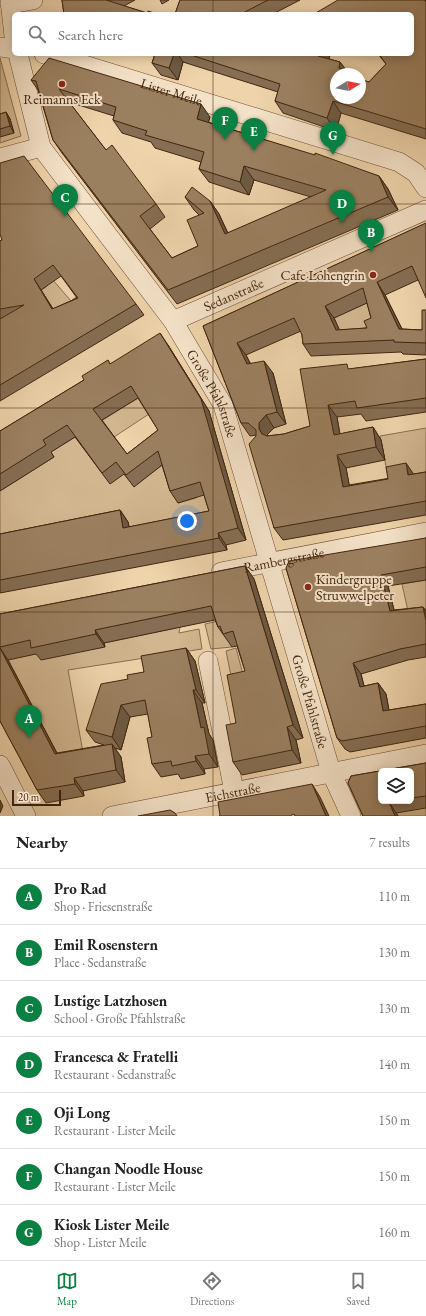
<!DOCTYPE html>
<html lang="en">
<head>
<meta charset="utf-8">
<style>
  :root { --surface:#fff; --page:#f2f2f2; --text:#222; --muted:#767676; --line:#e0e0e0; --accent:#0b8043 }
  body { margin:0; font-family:"EB Garamond",serif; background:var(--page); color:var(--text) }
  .controls { position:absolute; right:12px; bottom:12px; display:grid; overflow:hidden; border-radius:6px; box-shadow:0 2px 10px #0003 }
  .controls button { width:36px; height:36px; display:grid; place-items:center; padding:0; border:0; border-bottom:1px solid var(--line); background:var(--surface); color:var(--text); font:20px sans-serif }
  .compass { position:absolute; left:330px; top:68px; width:36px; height:36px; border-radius:50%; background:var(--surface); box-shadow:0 2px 10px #0003; rotate:80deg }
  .scale { position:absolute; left:12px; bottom:10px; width:49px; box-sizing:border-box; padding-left:4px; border:2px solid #41260e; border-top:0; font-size:11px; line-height:14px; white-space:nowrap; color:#41260e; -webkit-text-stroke:3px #f4e2c8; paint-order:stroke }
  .you { position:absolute; left:187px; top:521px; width:14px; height:14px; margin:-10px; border:3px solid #fff; border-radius:50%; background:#1a73e8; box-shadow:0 0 0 6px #1a73e833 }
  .badge { display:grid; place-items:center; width:26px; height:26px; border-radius:50%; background:var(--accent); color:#fff; font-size:13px; font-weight:700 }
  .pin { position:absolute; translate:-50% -33px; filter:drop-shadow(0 1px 2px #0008) }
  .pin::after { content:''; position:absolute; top:21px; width:14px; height:12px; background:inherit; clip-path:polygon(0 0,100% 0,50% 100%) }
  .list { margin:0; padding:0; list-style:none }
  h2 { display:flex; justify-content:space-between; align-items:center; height:52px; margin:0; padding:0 16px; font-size:17px }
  h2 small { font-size:13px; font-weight:400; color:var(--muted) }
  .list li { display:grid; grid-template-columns:26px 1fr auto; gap:12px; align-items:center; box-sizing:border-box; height:56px; padding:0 16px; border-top:1px solid var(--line) }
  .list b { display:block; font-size:15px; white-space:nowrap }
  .list p { margin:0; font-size:13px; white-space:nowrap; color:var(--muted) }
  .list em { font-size:13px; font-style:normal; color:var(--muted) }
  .icon { flex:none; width:22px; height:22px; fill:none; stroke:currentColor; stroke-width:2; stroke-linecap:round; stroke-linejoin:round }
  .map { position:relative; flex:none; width:426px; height:816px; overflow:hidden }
  .search { position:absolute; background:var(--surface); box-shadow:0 2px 10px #0003; left:12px; right:12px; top:12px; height:44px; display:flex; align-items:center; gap:10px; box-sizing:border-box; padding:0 14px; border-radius:6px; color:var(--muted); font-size:15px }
  .sheet { height:444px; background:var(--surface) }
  nav { display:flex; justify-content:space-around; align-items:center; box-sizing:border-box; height:56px; border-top:1px solid var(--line); background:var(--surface); font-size:11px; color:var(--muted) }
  nav a { display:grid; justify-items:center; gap:2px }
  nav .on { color:var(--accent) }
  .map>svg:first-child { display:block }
  .green { fill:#d1b690; stroke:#896e4f }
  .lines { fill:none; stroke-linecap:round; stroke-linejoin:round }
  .minor-casing { stroke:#6c5135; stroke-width:20 }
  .minor { stroke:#f4e2c8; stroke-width:19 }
  .wall { fill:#856e53; stroke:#41260e; fill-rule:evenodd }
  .shaded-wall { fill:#6c5a43; stroke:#41260e }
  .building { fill:#9b8060; stroke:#41260e; fill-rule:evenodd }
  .grid { fill:none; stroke:#41260e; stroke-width:1; stroke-opacity:0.55 }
  .poi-dot { fill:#8f2418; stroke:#f4e2c8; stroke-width:1.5 }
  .labels { text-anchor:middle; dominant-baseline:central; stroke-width:4; stroke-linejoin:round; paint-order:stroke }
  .street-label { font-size:14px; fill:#41260e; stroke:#f4e2c8 }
  .poi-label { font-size:14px; fill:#41260e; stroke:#f4e2c8 }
</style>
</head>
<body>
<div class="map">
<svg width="426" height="816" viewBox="0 0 426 816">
  <rect width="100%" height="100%" fill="#eed3ab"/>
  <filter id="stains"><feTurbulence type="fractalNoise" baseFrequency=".005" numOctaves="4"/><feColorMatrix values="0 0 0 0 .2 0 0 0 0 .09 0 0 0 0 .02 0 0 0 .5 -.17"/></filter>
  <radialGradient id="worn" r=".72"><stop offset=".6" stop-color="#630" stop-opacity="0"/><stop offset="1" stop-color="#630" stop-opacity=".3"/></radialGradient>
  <path class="green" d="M0 58 21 136 0 143Z
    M46 272 71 301 91 284 60 320 41 290 46 287Z
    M371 301 383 329 345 342 334 318Z
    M156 387 149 414 114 437 124 474 134 486 172 458 178 503 196 498 206 489 217 523 132 540 128 522 0 548V491L54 457 51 452Z
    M426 428V486L391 492 380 436Z
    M426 580V618L410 620 402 584Z
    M223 620 232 647 211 649 205 624Z
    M180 627 179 633 199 629 202 649 68 670 85 763 64 767 13 669 0 661 39 653 104 647V643Z
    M236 648 245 682 233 686 226 651Z
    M391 801 426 808V816H398Z"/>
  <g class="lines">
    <defs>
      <g id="minor">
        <path d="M10 0 14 36"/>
        <path d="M10 4 33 0"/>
        <path d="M0 47 14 49"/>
        <path id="s1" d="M18 54 41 147 173 321 223 405 331 772 351 816"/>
        <path id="s2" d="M44 54 65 59 399 162 416 173 426 188"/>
        <path d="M0 158 41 147"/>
        <path id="s3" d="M173 321 426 210"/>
        <path id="s4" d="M221 572 426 532"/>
        <path d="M208 661 234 791"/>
        <path d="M0 765 26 816"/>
        <path id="s5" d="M112 816 426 754"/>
      </g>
    </defs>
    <use href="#minor" class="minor-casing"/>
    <use href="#minor" class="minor"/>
  </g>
  <path class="wall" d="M62 0H135L124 6 147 13 157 14H64Z
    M160 0H169L162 4Z
    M180 0H300L273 14H175Z
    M338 0H426V139L341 113 336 131 283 113 275 101 278 92 183 62 178 80 161 75 152 63 155 54H330V55L329 59 340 62 346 70 349 71 352 74H336L369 82 386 64 378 54H412Z
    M31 80 210 117 208 122 379 176 388 189 398 210 177 304 62 153 53 140 38 90ZM69 102 114 116 113 120 122 133 151 142 155 148 201 162 199 169 209 182 249 195 254 180 311 197 228 233 219 214 210 201 185 197 194 210 199 215 198 246 172 258 150 229 165 217 156 204 106 150Z
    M6 112 10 119 14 133 0 137V114Z
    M422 225 418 280 385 295 402 329 422 330 426 310V355L403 354 401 352 311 356 303 344 302 335 301 331 246 355 250 363 273 373 286 424 274 428 267 435V436L284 434 310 426 350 369 426 359V412L366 421 361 414 337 417 340 434 373 427 381 440 385 460 346 468 349 485 426 472V515L283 540 274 528 256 435 250 436 241 423 203 326ZM367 303 371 318 367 328 339 330 334 318Z
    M2 240 136 304 144 315 0 401V241ZM61 276 77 298 53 309 41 290Z
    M168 345 209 411 246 540 226 545 227 550 0 593V534L120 510 128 522 129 527 209 511 204 495 178 503 170 491 162 465 134 487 124 474 110 484 75 437 51 452 54 457 0 491V431L84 380 108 360 110 364ZM138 398 158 430 127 454 102 420Z
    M426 538V580L388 586 394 610 423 607 426 611V657L408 660 361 674 364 686 378 683 386 694 389 710 426 704V738L350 752 345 749 337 738 286 568Z
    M245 566 254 579 303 738 296 740 301 763 242 775 233 762 236 723 245 671 237 646 232 647 218 627 215 620 104 643 105 647 41 660 36 654 8 660 57 753 104 745 95 742 86 730 128 679 144 672 186 648 195 661 205 703H202L209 734 213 740 218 767 204 769 205 774 181 779 178 774 161 777 152 764V737L148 714 130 717 121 750 115 748 121 757 125 782 83 791 84 796 46 803 37 790 0 721V614Z
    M426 763V808L396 813 398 816H363L348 783 351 776ZM381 771H411V801H381Z"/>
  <path class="shaded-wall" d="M174 54H178L183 62 178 80 169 68Z
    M318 54H330V55L326 68 318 56Z
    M340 62 349 74V71L352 74H343L339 68Z
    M333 101 341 113 336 131 327 118Z
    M201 104 210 117 206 132 197 119Z
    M6 112 10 119 14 133 10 126Z
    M244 166 254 180 249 195 240 182Z
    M379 176 388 189 398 210 388 197Z
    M210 201 219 214 234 248 225 234Z
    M34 279 41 290 60 320 52 309Z
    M377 282 385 295 408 341 399 329Z
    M325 306 334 318 345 342 336 330Z
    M160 333 168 345 209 411 246 540 238 528Z
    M237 343 246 355 256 376 247 364Z
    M264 361 273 373 286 424 277 412Z
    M328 405 337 417 342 447 334 435Z
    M266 415 274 428 267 435 268 442 259 429V423Z
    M373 427 381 440 385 460 376 447Z
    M337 455 346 468 352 499 343 487Z
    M406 463 415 476 408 475Z
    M120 510 128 522 132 540 123 528Z
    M218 533 226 545 227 550 219 538Z
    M245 566 254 579 303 738 293 725Z
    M381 575 388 586 397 622 390 611Z
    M423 607 426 611V621Z
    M95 630 104 643 105 647 96 634Z
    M0 648 8 660 64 767 55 754Z
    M186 648 195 661 205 703 196 690Z
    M353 663 361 674 367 698 360 687Z
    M378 683 386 694 391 722 383 711Z
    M193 690 202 703 209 734 213 740 218 767 209 754 201 728Z
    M121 705 130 717 121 750 112 737Z
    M287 727 296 740 301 763 292 750Z
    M112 744 121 757 125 782 116 770Z
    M195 756 204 769 205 774 196 761Z
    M74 778 83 791 84 796 75 784Z
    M312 784 320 797 329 816H326Z
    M0 800 3 806 0 813Z
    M389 802 396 813 398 816H395Z"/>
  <path class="building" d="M62 0H106L147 13 148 11 157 14H64Z
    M180 0H268L241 14H175Z
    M338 0H424L426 2V129L333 101 327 118 275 101 280 84 188 54H318V56L340 62 339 68 349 71V74H336V98H360V79L369 82 386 64 379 54H412V14H314Z
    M155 54H174L169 68 152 63Z
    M49 58 201 104 197 119 315 155V153L379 176 388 197 168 290 53 140 36 81 31 80ZM59 89 116 107 113 120 147 131 145 135 204 152 199 169 240 182 244 166 326 190 225 234 210 201 192 187 185 197 204 213 187 220 198 246 172 258 140 216 156 204 112 145 106 150Z
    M6 112 10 126 0 129V114Z
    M24 156 136 304 0 385V319L24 305 0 309V241L2 240 0 234V163ZM53 265 78 298 52 309 34 279Z
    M426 223V298L412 266 377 282 399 329 422 330V310H426V343L394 342V340L303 344 302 335 294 318 237 343 247 364 264 361 277 412 266 415 259 423V429L262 434 267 436 284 434 310 426 300 369 347 364 348 369 426 359V398L357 408 355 401 328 405 334 435 373 427 376 447 337 455 343 487 388 479 386 467 406 463 408 475 426 472V501L274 528 249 444 256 436V430L248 423H241L203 326ZM363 288 371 318 364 321 367 328 336 330 325 306Z
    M160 333 201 399 238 528 218 533 219 538 0 580V534L120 510 123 528 209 511 200 482 170 491 158 451 126 475 116 462 102 473 67 425 43 440 46 445 0 474V431L84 380 82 376 108 360 110 364ZM131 386 158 430 127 454 93 409Z
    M426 538V567L381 575 390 611 423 607 426 621V644L400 649 353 663 360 687 378 683 383 711 426 704V726L342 741 337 738 286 568 289 561Z
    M245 566 293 725 287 727 292 750 233 762 226 725 236 723 227 675 245 671 233 631 223 634 220 626 218 627 211 606 95 630 96 634 31 648 30 640 0 647V614Z
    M0 648 55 754 112 744 116 770 74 778 75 784 37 790 0 721Z
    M186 648 196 690H193L201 728 204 727 209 754 195 756 196 761 172 766 171 761 152 764 147 738 152 737 145 700 121 705 112 737 86 730 101 684 128 679 127 675 144 672 141 656Z
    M426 763V796L411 798V771H381V801H396L389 802 395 816H363L348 783 351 776Z
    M312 784 326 816H295L294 814 290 816H219L220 815 218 802Z
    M170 810 175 813 177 816H138Z"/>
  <path class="grid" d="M213 0V14M213 54V816M0 204H426M0 408H426M0 612H426"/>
  <g class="poi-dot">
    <circle cx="62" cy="84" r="4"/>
    <circle cx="373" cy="275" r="4"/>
    <circle cx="308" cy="587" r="4"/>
  </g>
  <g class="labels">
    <g class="street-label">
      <text stroke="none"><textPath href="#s2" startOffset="133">Lister Meile</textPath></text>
      <text stroke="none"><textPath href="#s3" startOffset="66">Sedanstraße</textPath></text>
      <text stroke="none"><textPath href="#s1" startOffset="397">Große Pfahlstraße</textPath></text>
      <text stroke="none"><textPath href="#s4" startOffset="64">Rambergstraße</textPath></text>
      <text stroke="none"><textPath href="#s1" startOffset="721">Große Pfahlstraße</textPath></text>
      <text stroke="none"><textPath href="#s5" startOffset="123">Eichstraße</textPath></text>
    </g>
    <g class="poi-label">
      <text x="62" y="99">Reimanns Eck</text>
      <text x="365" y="275" text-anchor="end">Cafe Lohengrin</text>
      <text x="316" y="579" text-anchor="start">Kindergruppe<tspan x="316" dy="16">Struwwelpeter</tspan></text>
    </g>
  </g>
  <rect width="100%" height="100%" filter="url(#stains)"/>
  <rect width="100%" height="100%" fill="url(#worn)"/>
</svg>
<div class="controls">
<button><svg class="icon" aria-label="layers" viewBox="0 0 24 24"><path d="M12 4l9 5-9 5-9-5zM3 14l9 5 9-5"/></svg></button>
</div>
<svg class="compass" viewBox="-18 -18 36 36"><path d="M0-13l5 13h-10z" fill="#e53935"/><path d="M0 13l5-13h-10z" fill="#767676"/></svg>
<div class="scale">20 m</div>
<div class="you"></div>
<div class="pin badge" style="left:29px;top:738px">A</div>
<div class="pin badge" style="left:371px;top:252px">B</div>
<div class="pin badge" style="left:65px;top:217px">C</div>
<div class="pin badge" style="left:342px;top:223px">D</div>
<div class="pin badge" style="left:254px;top:151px">E</div>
<div class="pin badge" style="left:225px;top:140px">F</div>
<div class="pin badge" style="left:333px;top:155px">G</div>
<div class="search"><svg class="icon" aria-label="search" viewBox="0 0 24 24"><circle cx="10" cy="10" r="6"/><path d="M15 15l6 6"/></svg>Search here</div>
</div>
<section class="sheet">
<h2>Nearby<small>7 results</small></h2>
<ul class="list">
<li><span class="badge">A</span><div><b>Pro Rad</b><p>Shop · Friesenstraße</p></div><em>110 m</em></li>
<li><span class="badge">B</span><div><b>Emil Rosenstern</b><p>Place · Sedanstraße</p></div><em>130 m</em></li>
<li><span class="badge">C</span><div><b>Lustige Latzhosen</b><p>School · Große Pfahlstraße</p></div><em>130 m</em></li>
<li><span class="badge">D</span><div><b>Francesca &amp; Fratelli</b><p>Restaurant · Sedanstraße</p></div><em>140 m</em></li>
<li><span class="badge">E</span><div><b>Oji Long</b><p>Restaurant · Lister Meile</p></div><em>150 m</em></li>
<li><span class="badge">F</span><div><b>Changan Noodle House</b><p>Restaurant · Lister Meile</p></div><em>150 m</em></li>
<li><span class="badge">G</span><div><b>Kiosk Lister Meile</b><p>Shop · Lister Meile</p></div><em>160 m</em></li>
</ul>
</section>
<nav>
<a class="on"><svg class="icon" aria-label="map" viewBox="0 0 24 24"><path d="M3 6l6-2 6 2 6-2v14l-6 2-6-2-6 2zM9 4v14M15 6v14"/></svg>Map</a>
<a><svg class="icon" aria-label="directions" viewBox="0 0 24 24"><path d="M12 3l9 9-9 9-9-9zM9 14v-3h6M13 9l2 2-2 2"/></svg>Directions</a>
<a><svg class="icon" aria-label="saved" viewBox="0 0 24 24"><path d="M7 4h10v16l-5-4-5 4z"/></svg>Saved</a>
</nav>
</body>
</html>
